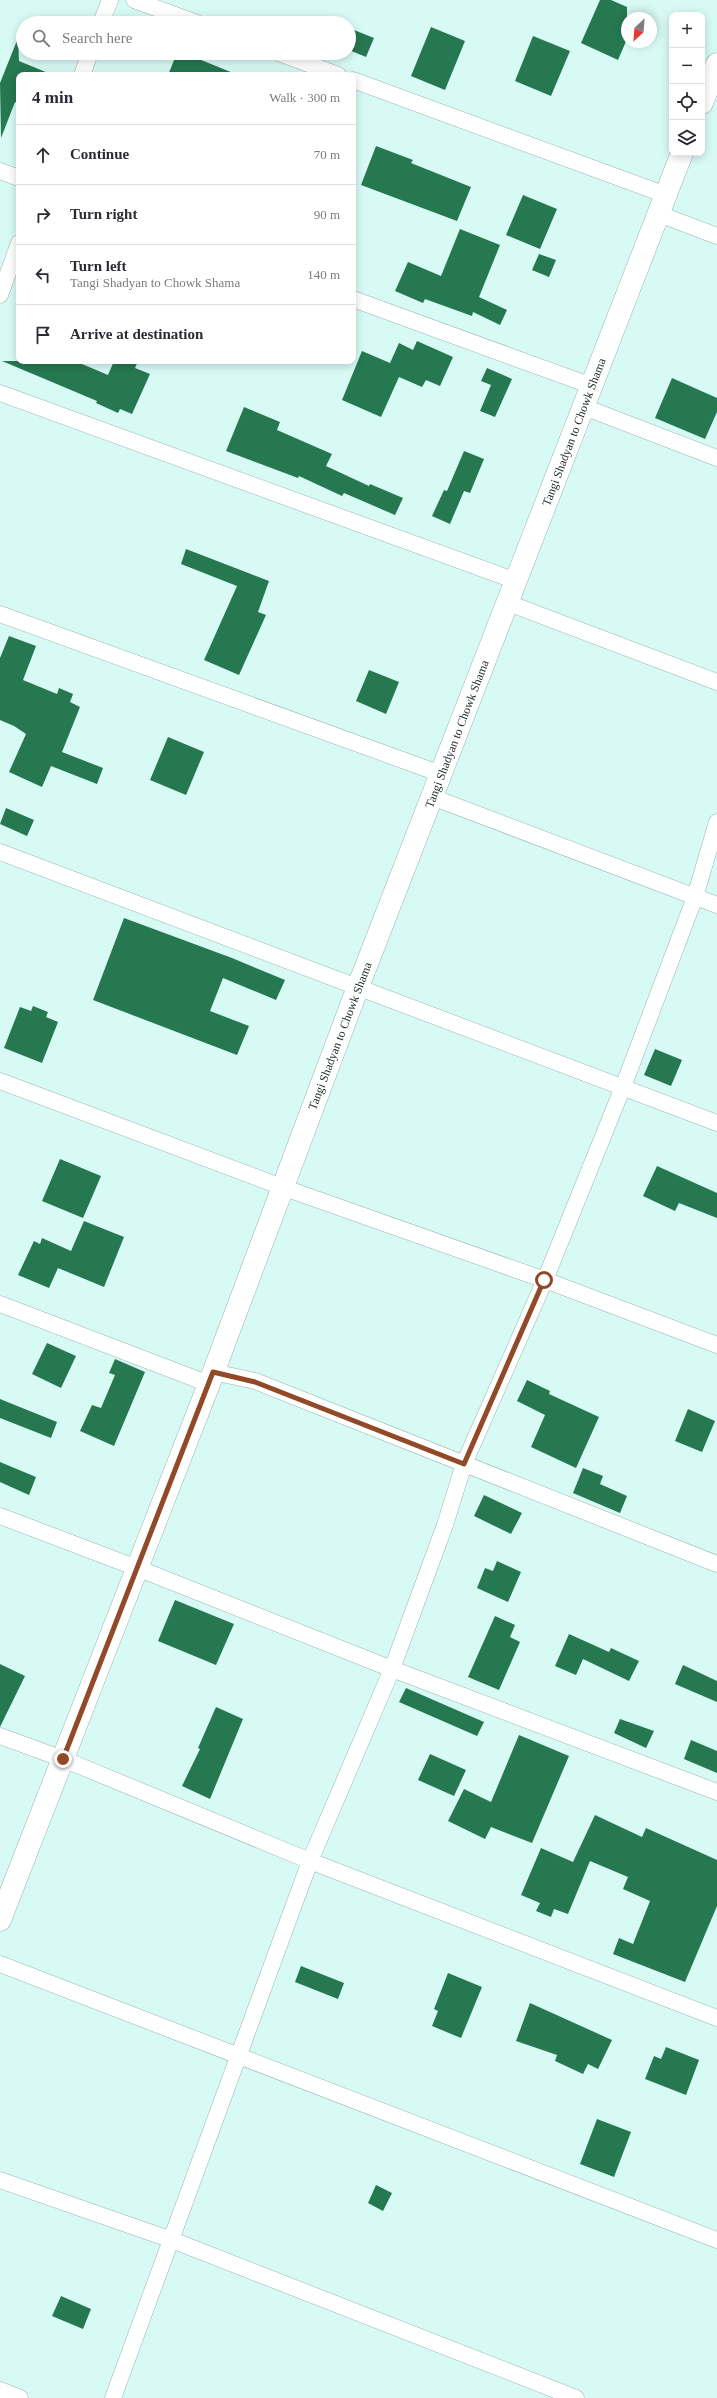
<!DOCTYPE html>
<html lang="en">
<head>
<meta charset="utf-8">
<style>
  :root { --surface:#fff; --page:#f7f7f7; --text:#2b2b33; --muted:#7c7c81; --line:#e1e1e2 }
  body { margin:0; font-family:"Times New Roman",serif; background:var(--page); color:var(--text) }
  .controls { position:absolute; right:12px; top:12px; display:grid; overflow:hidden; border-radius:8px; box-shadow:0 2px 10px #0003 }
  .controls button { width:36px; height:36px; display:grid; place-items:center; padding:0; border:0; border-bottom:1px solid var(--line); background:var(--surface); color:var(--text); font:20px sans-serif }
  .compass { position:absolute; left:621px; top:12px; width:36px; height:36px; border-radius:50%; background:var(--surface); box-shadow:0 2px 10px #0003; rotate:206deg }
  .stop { position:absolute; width:12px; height:12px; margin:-9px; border:3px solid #924928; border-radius:50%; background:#fff }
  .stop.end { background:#924928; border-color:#fff; box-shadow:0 1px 4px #0008 }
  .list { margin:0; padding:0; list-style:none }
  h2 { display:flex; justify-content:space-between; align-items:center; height:52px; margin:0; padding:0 16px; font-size:17px }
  h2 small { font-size:13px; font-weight:400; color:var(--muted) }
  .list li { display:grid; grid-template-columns:26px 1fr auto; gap:12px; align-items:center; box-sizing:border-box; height:60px; padding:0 16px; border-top:1px solid var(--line) }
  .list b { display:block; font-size:15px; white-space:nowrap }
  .list p { margin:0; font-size:13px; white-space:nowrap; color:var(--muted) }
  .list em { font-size:13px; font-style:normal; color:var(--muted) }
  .icon { flex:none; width:22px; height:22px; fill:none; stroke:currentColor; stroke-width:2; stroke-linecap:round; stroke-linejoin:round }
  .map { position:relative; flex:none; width:717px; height:2398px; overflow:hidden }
  .search { position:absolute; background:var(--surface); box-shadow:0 2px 10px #0003; left:16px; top:16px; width:340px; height:44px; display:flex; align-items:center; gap:10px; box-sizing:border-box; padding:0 14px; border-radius:22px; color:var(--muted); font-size:15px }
  .panel { position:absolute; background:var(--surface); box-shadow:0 2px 10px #0003; left:16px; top:72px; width:340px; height:292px; border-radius:8px }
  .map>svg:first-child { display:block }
  .building { fill:#267850 }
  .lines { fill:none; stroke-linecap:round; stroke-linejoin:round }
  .street-casing { stroke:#97b6b2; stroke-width:17 }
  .primary-casing { stroke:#97b6b2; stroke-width:23 }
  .street { stroke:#fff; stroke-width:16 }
  .primary { stroke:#fff; stroke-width:22 }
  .route { stroke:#924928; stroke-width:5 }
  .labels { text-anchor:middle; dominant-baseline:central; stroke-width:4; stroke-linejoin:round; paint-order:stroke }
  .street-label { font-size:12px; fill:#24302f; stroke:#fff }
</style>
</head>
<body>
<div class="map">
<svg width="717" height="2398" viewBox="0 0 717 2398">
  <rect width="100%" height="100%" fill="#d8faf5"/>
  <path class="building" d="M600 0H611L627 7V39L618 60 581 43Z
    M431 27 465 41 445 90 411 76Z
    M349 28 374 38 366 57 349 50Z
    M533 36 570 51 551 96 515 81Z
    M18 38 19 61 53 75H19V104L15 102 1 138 0 83Z
    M177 53H184L238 75H168Z
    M376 146 413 160 411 163 471 187 457 221 361 185Z
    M523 195 557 209 540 249 506 235Z
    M460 229 500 245 479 297 507 310 500 325 473 312 472 316 425 299 423 303 395 291 408 262 441 276Z
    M539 254 556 260 549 277 532 270Z
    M417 341 453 357 440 386 426 380 422 387 399 377 381 417 342 400 362 351 390 363 399 343 413 350Z
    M2 361H75L108 375 114 361H138L135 368 150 374 132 414 120 409 118 413 96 403 97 401Z
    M487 368 512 379 495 417 480 411 491 385 481 381Z
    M672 378 717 398V412L705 439 655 418Z
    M244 407 280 422 277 430 332 454 326 466 369 486 370 484 403 498 395 515 344 493 342 496 299 476 298 478 226 451Z
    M464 451 484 459 470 493 464 491 450 524 432 516 444 490 447 491Z
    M186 549 269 581 258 612 266 615 239 675 204 660 237 586 181 564Z
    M9 636 36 646 23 680 57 694 59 688 73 694 70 702 80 707 62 752 103 768 97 784 51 766 42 787 9 772 26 734 14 726 0 720V658Z
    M369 670 399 682 386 714 356 701Z
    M168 737 204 752 186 795 150 780Z
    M6 808 34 820 27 836 0 824Z
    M124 918 232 958 285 980 276 1000 223 978 210 1011 249 1026 237 1055 93 1000Z
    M33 1006 48 1012 46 1017 58 1022 42 1063 4 1048 20 1007 31 1011Z
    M655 1049 682 1060 671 1086 644 1075Z
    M60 1159 101 1176 83 1218 42 1201Z
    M657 1166 717 1193V1218L679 1203 675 1211 643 1196Z
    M84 1221 124 1237 104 1287 58 1268 49 1288 18 1275 34 1241 40 1244 42 1238 71 1251Z
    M47 1343 76 1356 61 1388 32 1374Z
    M115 1359 145 1372 114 1446 80 1431 92 1405 101 1408 115 1375 109 1373Z
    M527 1380 550 1391 549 1394 599 1417 576 1468 531 1447 545 1415 517 1401Z
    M0 1399 57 1422 51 1438 0 1418Z
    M688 1409 715 1421 702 1452 675 1441Z
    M0 1462 36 1477 29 1495 0 1482Z
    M583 1468 603 1476 600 1484 627 1496 620 1513 573 1493Z
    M484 1495 522 1513 511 1534 474 1516Z
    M497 1561 521 1572 508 1602 477 1588 485 1568 493 1571Z
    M175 1600 234 1624 216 1665 158 1641Z
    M495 1616 515 1625 510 1637 520 1642 499 1690 468 1677Z
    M569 1634 609 1652 611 1648 639 1661 629 1681 583 1659 576 1675 555 1666Z
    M0 1664 25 1676 0 1727Z
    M683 1665 717 1681V1702L675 1684Z
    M406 1688 484 1722 477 1736 399 1702Z
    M216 1707 243 1719 210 1799 182 1786 200 1749 198 1748Z
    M620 1719 654 1731 646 1748 614 1733Z
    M519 1735 569 1756 532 1843 491 1827 485 1839 448 1821 464 1789 491 1802Z
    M691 1740 717 1751V1773L684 1759Z
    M430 1754 466 1770 454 1796 418 1780Z
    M595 1815 642 1837 646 1828 717 1860V1906L685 1982 613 1954 619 1938 633 1944 650 1901 623 1889 628 1877 590 1861 568 1914 554 1909 551 1917 536 1911 540 1903 521 1895 541 1848 573 1862Z
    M301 1966 344 1983 338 1999 295 1982Z
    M448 1973 482 1987 461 2038 432 2026 438 2011 434 2009Z
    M530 2003 612 2040 598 2069 588 2064 583 2074 555 2061 557 2055 516 2041Z
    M666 2047 699 2060 686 2095 645 2079 654 2056 661 2059Z
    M597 2119 631 2132 614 2177 580 2164Z
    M376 2185 392 2193 383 2211 368 2203Z
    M61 2296 91 2309 83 2329 52 2316Z"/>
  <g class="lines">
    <defs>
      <path id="street" d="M134 0 197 23
        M101 23 110 0
        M279 53 338 75
        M82 75 90 53
        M353 80 666 195
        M0 171 19 178
        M659 214 717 236
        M0 295 19 243
        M353 299 592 386
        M0 393 516 581
        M584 407 717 458
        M508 603 717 682
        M0 614 441 774
        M432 797 717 905
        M0 852 717 1123
        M0 1081 282 1187 545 1280 717 1345
        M0 1304 209 1384
        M213 1372 255 1381 717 1564
        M0 1516 137 1568 392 1669 717 1792
        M0 1736 63 1759 310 1861 717 2018
        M0 1964 717 2240
        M0 2180 172 2240 576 2398
        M0 2390 20 2398
        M113 2398 310 1861 392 1669 445 1525 464 1464 545 1280 623 1087 695 897 717 822"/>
      <path id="primary" d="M702 103 717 64
        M0 1920 209 1384 358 987 682 153"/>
    </defs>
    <use href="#street" class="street-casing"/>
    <use href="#primary" class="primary-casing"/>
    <use href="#street" class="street"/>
    <use href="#primary" class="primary"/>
  </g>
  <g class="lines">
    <path class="route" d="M63 1759 213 1372 255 1382 464 1464 544 1280"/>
  </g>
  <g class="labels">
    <g class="street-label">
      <text transform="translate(574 432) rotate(-69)">Tangi Shadyan to Chowk Shama</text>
      <text transform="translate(457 734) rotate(-69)">Tangi Shadyan to Chowk Shama</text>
      <text transform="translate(340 1036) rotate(-69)">Tangi Shadyan to Chowk Shama</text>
    </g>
  </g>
</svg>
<div class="controls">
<button>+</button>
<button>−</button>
<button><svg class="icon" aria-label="locate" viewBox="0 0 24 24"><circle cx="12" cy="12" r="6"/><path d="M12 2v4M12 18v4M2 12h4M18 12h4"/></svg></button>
<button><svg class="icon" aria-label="layers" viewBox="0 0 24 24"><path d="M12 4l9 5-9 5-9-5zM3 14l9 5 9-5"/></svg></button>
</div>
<svg class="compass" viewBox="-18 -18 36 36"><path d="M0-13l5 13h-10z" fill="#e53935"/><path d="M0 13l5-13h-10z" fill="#7c7c81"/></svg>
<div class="stop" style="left:544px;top:1280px"></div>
<div class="stop end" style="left:63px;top:1759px"></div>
<div class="search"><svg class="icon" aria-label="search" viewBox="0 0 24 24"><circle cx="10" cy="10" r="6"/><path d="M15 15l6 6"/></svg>Search here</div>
<section class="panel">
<h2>4 min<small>Walk · 300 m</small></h2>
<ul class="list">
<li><svg class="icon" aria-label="ahead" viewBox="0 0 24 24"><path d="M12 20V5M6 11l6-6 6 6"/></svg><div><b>Continue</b></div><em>70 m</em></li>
<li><svg class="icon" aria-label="right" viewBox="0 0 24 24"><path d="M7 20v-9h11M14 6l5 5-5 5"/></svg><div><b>Turn right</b></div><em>90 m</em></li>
<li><svg class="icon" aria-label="left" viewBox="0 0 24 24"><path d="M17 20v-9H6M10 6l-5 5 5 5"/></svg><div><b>Turn left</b><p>Tangi Shadyan to Chowk Shama</p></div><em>140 m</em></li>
<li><svg class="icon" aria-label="arrive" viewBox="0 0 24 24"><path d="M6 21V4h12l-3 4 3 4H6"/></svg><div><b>Arrive at destination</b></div></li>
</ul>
</section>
</div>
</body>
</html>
